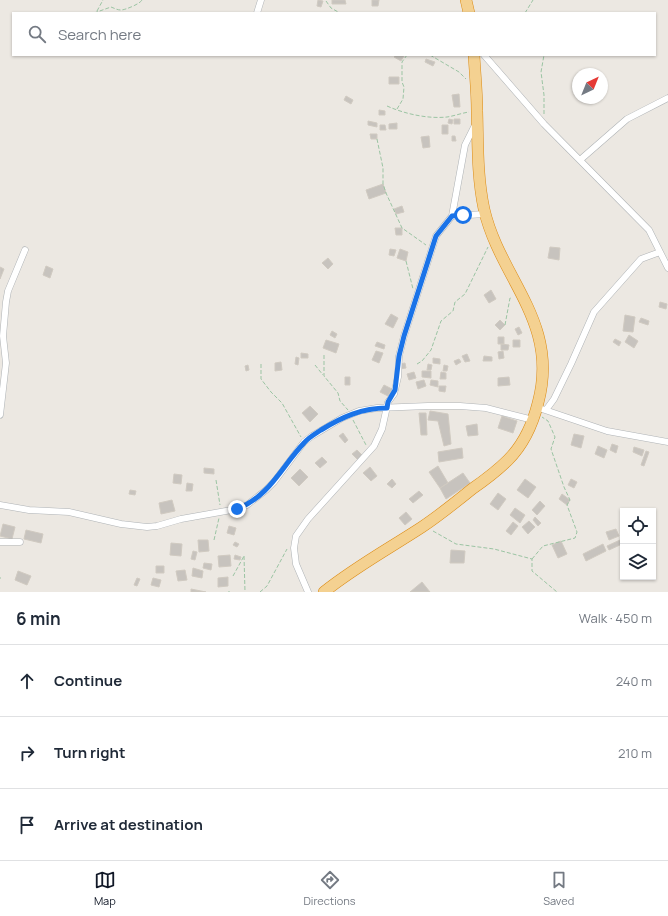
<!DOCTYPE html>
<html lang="en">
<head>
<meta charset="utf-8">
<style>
  :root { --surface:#fff; --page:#f6f6f7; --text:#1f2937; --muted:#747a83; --line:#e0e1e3; --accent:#111827 }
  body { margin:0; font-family:Manrope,sans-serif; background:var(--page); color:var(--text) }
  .controls { position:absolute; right:12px; bottom:12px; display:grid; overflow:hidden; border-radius:0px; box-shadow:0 1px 3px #0004 }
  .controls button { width:36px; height:36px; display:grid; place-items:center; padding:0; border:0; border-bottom:1px solid var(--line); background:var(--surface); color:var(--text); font:20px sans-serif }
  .compass { position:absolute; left:572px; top:68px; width:36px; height:36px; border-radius:50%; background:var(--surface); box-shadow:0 1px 3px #0004; rotate:43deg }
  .stop { position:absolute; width:12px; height:12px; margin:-9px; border:3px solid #1a73e8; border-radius:50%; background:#fff }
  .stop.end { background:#1a73e8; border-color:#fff; box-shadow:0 1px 4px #0008 }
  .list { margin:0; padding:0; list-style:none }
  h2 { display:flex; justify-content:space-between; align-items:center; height:52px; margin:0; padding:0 16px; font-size:17px }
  h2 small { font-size:13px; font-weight:400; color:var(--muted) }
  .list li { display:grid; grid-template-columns:26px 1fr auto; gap:12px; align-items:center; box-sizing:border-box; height:72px; padding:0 16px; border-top:1px solid var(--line) }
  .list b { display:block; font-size:15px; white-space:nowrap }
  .list em { font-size:13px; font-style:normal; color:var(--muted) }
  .icon { flex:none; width:22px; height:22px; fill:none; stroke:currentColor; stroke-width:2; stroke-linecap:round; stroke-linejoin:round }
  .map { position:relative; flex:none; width:668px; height:592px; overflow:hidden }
  .search { position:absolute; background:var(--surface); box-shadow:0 1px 3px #0004; left:12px; right:12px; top:12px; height:44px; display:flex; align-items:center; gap:10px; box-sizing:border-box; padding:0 14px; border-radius:0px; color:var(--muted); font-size:15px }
  .sheet { height:268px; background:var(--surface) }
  nav { display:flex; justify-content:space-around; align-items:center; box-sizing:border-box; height:56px; border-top:1px solid var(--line); background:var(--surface); font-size:11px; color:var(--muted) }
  nav a { display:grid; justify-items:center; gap:2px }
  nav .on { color:var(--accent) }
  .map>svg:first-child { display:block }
  .building { fill:#c7c3be; stroke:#d0cac1 }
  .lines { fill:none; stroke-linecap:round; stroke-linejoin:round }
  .street-casing { stroke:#afb3b6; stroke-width:7 }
  .highway-casing { stroke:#db8a12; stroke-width:12 }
  .path { stroke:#9bc4a3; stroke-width:1; stroke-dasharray:4 2; stroke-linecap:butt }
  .street { stroke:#fff; stroke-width:6 }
  .highway { stroke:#f4d191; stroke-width:11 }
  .route { stroke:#1a73e8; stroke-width:5 }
</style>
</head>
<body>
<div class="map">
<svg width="668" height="592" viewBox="0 0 668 592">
  <rect width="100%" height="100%" fill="#ece8e2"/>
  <path class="building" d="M318 0 323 1 321 7 317 6Z
    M332 0H345L346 4H332Z
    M372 0H379L378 6H372Z
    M396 55H402L404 56 401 61 394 57Z
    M426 59 435 62 433 66 425 62Z
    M389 77H399V84H389Z
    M459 94 460 107H454L452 95Z
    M346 96 353 100 351 104 344 100Z
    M379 110 385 111V115H379Z
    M449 119 453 120 452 124 448 123Z
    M454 119H460V124H454Z
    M368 121 377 123V127L368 125Z
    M397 123V129H389V124Z
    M380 125H385L386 130H380Z
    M442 125H448V134H442Z
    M370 134H377V139H371Z
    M429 136 430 147 423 148 421 137Z
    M452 136H455L456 141H452Z
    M383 184 386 193 369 199 366 190Z
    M402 206 404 212 396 214 394 209Z
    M395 228H402V235H396Z
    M550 247 560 248 559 260 548 258Z
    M390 249 396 250 394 256 389 255Z
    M400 249 408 252 406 261 397 258Z
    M328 258 333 264 328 269 322 263Z
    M46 266 53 269 50 278 43 275Z
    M0 267 4 269 0 279Z
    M491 290 496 299 489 303 484 295Z
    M660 302 667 304 666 309 659 307Z
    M391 314 398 318 393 328 385 324Z
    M625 315 635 317 633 332 623 331Z
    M641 318 649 321 648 325 639 322Z
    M500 320 505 325 500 330 495 325Z
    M519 327 522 333 518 335 515 329Z
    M332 331 337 334 335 338 330 335Z
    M629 335 638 341 634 348 625 342Z
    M498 337H504V344H498Z
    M615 339 621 342 619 346 613 342Z
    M326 340 339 344 336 353 323 348Z
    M513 340H520V347H513Z
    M377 342 385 345 384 349 375 346Z
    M501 344 509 345 508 350H501Z
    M376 351 383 353 379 363 372 360Z
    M503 351 504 358 499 359 498 352Z
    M301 353 308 354V358H301Z
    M467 354 470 361 465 362 462 356Z
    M484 356 492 357V361H483Z
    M296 357 299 358 298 365 295 364Z
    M433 358 440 359V364L433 363Z
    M459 359 461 362 456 365 454 361Z
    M281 362 282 370 275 371V363Z
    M405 363 406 368 400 369 399 364Z
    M428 364 432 365 431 370H427Z
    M248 365 249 370 246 371 245 366Z
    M444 365 448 366 447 371H443Z
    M422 371H431V378L422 377Z
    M414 372 416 378 409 380 407 374Z
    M441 372 446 373V379H440Z
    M345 377H350V385H345Z
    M509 377 510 385 498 386V378Z
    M424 380 426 386 418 389 416 382Z
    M431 380 438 381V387L430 385Z
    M384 385 392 389 388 396 380 392Z
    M439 386H446L445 392 439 391Z
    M310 406 318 414 310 422 302 413Z
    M430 411 448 414 451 444 444 446 438 421 428 420Z
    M419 413H426L427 435H421Z
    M502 416 517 421 513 433 498 428Z
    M477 424 478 435 468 436 466 426Z
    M343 433 348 440 345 443 339 436Z
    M574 434 584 436 581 448 571 445Z
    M612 444 618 446 616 453 610 450Z
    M598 446 607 450 604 458 595 454Z
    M634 447 644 450 642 456 633 452Z
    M462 448 463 458 439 462 438 452Z
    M357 450 363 456 358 460 352 454Z
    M646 451 649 452 644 466 641 465Z
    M322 457 327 462 320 468 315 463Z
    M438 466 448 483 440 488 429 472Z
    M370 467 377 476 371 481 363 473Z
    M204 468 214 469V474L204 473Z
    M300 469 308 477 299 486 291 478Z
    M463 473 470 483 446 499 440 488Z
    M174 474 182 475 181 484 173 483Z
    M392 479 396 484 392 488 387 484Z
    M525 479 536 487 528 498 517 490Z
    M571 479 577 482 574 488 568 485Z
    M187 483 193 484 192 491H186Z
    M130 490 136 491 135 495 129 494Z
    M419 491 423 495 413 503 409 499Z
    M498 493 506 499 498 510 490 504Z
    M562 494 570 500 567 505 559 499Z
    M172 500 175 511 161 514 159 503Z
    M540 501 545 506 537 515 532 510Z
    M515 508 525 515 520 523 510 515Z
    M406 512 412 519 405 525 399 518Z
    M535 517 541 523 538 526 533 520Z
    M529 521 535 527 528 534 522 527Z
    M513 522 518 526 511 535 506 531Z
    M3 524 15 527 12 539 0 536Z
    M229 526 236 528 234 535 227 533Z
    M616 529 619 536 609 540 606 532Z
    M26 530 43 534 41 543 24 539Z
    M198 540H208L209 551 199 552Z
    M620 540 622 544 609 550 607 546Z
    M561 541 567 554 558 558 552 545Z
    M235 542 239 544 237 547 233 545Z
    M171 543 182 544 181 556 170 555Z
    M603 544 606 551 586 561 583 554Z
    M451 550 465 551 464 563H450Z
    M193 551 197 552 195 560 191 559Z
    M230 555 231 566 219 567 218 556Z
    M235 555 241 557 240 560 234 559Z
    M204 563 212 564 211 570 203 568Z
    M156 566H164V573H156Z
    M193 568 203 571 202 578 192 576Z
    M185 570 187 580 178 581 176 571Z
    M18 571 31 576 27 585 15 580Z
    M228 577V586L218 587V578Z
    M137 578 140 579 137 586 134 585Z
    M153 578 161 580 159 587 151 585Z
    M422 582 430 592H410Z
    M191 589 206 592H191Z"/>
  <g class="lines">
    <defs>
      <path id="street" d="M257 13 261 0
        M484 55 544 124 649 230 660 252 641 259 594 312 571 364 554 399 546 410
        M580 160 627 119 668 98
        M452 216 465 145 476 123
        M660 252 668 268
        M542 409 607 431 668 442
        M0 415 6 363 3 336 6 302 8 291 25 250
        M0 505 29 510 69 512 121 524 147 527 157 526 181 519 237 509 247 505 266 490 274 482 304 442 312 436 342 418 359 411 377 408 428 406H460L486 408 533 420
        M0 542H20
        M308 592 296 564 294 548 296 536 308 519 374 446 382 429 388 402 394 394 398 377 399 356 404 336 436 236 452 216 485 214"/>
      <path id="highway" d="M466 0 469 13
        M324 592C355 567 390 548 422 527 440 515 456 502 472 489 485 480 497 471 508 460 523 445 533 423 538 403 560 322 500 279 484 209 477 176 478 144 477 111 477 92 475 74 474 55"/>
    </defs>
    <use href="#street" class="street-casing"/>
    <use href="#highway" class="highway-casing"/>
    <path class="path" d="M326 1 331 8 340 13
      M97 11 103 0
      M94 13 111 7C114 8 117 10 121 10 125 10 140 4 142 0
      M525 13 533 0
      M430 55 459 72 466 79
      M387 106C405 114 428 119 447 117 454 116 462 113 469 112
      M397 109 403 99 404 87 402 82V62L407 55
      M544 114V95L541 72 544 55
      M377 139 383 168V184L386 193 402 228 426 245
      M406 261 413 289
      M505 325 510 298H512
      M324 355V376L338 393 340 401 348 410
      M261 364V379L271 392 282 403 301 437
      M417 364 422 361 431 350 441 321 453 311 455 302 465 294 488 247
      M315 365 323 375
      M353 420 366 445
      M216 480 220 505
      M433 531 456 544 494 549 532 559V571L557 592
      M214 540 219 518
      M244 556 245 592
      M532 559 543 546 575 538 577 532 567 505 570 500 564 487 551 449 555 437 548 421 542 417
      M233 576 244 556
      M0 578H1
      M229 592V591
      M260 592 267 586 287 549"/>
    <use href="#street" class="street"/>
    <use href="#highway" class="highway"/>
  </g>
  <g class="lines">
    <path class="route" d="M237 509C270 496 281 467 304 443 309 437 315 434 321 430 342 417 362 408 387 408L388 402 395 390 399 356 404 336 436 236 452 216 463 215"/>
  </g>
</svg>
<div class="controls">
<button><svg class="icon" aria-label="locate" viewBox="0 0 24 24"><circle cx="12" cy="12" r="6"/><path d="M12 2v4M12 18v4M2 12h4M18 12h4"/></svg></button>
<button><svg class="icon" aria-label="layers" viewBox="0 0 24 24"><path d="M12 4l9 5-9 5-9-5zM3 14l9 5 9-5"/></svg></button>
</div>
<svg class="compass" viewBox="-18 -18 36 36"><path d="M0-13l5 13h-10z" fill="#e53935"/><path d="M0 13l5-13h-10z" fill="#747a83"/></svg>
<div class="stop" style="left:463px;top:215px"></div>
<div class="stop end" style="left:237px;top:509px"></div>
<div class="search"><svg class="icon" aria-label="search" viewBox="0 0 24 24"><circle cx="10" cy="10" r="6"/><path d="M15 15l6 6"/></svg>Search here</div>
</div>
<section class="sheet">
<h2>6 min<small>Walk · 450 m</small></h2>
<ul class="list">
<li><svg class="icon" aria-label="ahead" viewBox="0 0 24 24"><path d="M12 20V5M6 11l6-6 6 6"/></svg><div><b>Continue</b></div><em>240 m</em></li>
<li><svg class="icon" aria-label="right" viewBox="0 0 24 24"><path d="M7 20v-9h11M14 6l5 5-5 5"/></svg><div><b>Turn right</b></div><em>210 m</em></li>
<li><svg class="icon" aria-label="arrive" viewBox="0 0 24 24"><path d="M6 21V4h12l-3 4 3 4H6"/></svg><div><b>Arrive at destination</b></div></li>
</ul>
</section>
<nav>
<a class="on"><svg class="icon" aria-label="map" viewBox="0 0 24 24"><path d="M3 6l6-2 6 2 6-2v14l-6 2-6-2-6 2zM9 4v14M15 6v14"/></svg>Map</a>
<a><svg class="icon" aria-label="directions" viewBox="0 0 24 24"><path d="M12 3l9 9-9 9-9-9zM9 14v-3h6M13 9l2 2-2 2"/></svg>Directions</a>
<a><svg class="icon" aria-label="saved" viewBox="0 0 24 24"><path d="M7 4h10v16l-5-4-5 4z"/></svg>Saved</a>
</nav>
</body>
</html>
